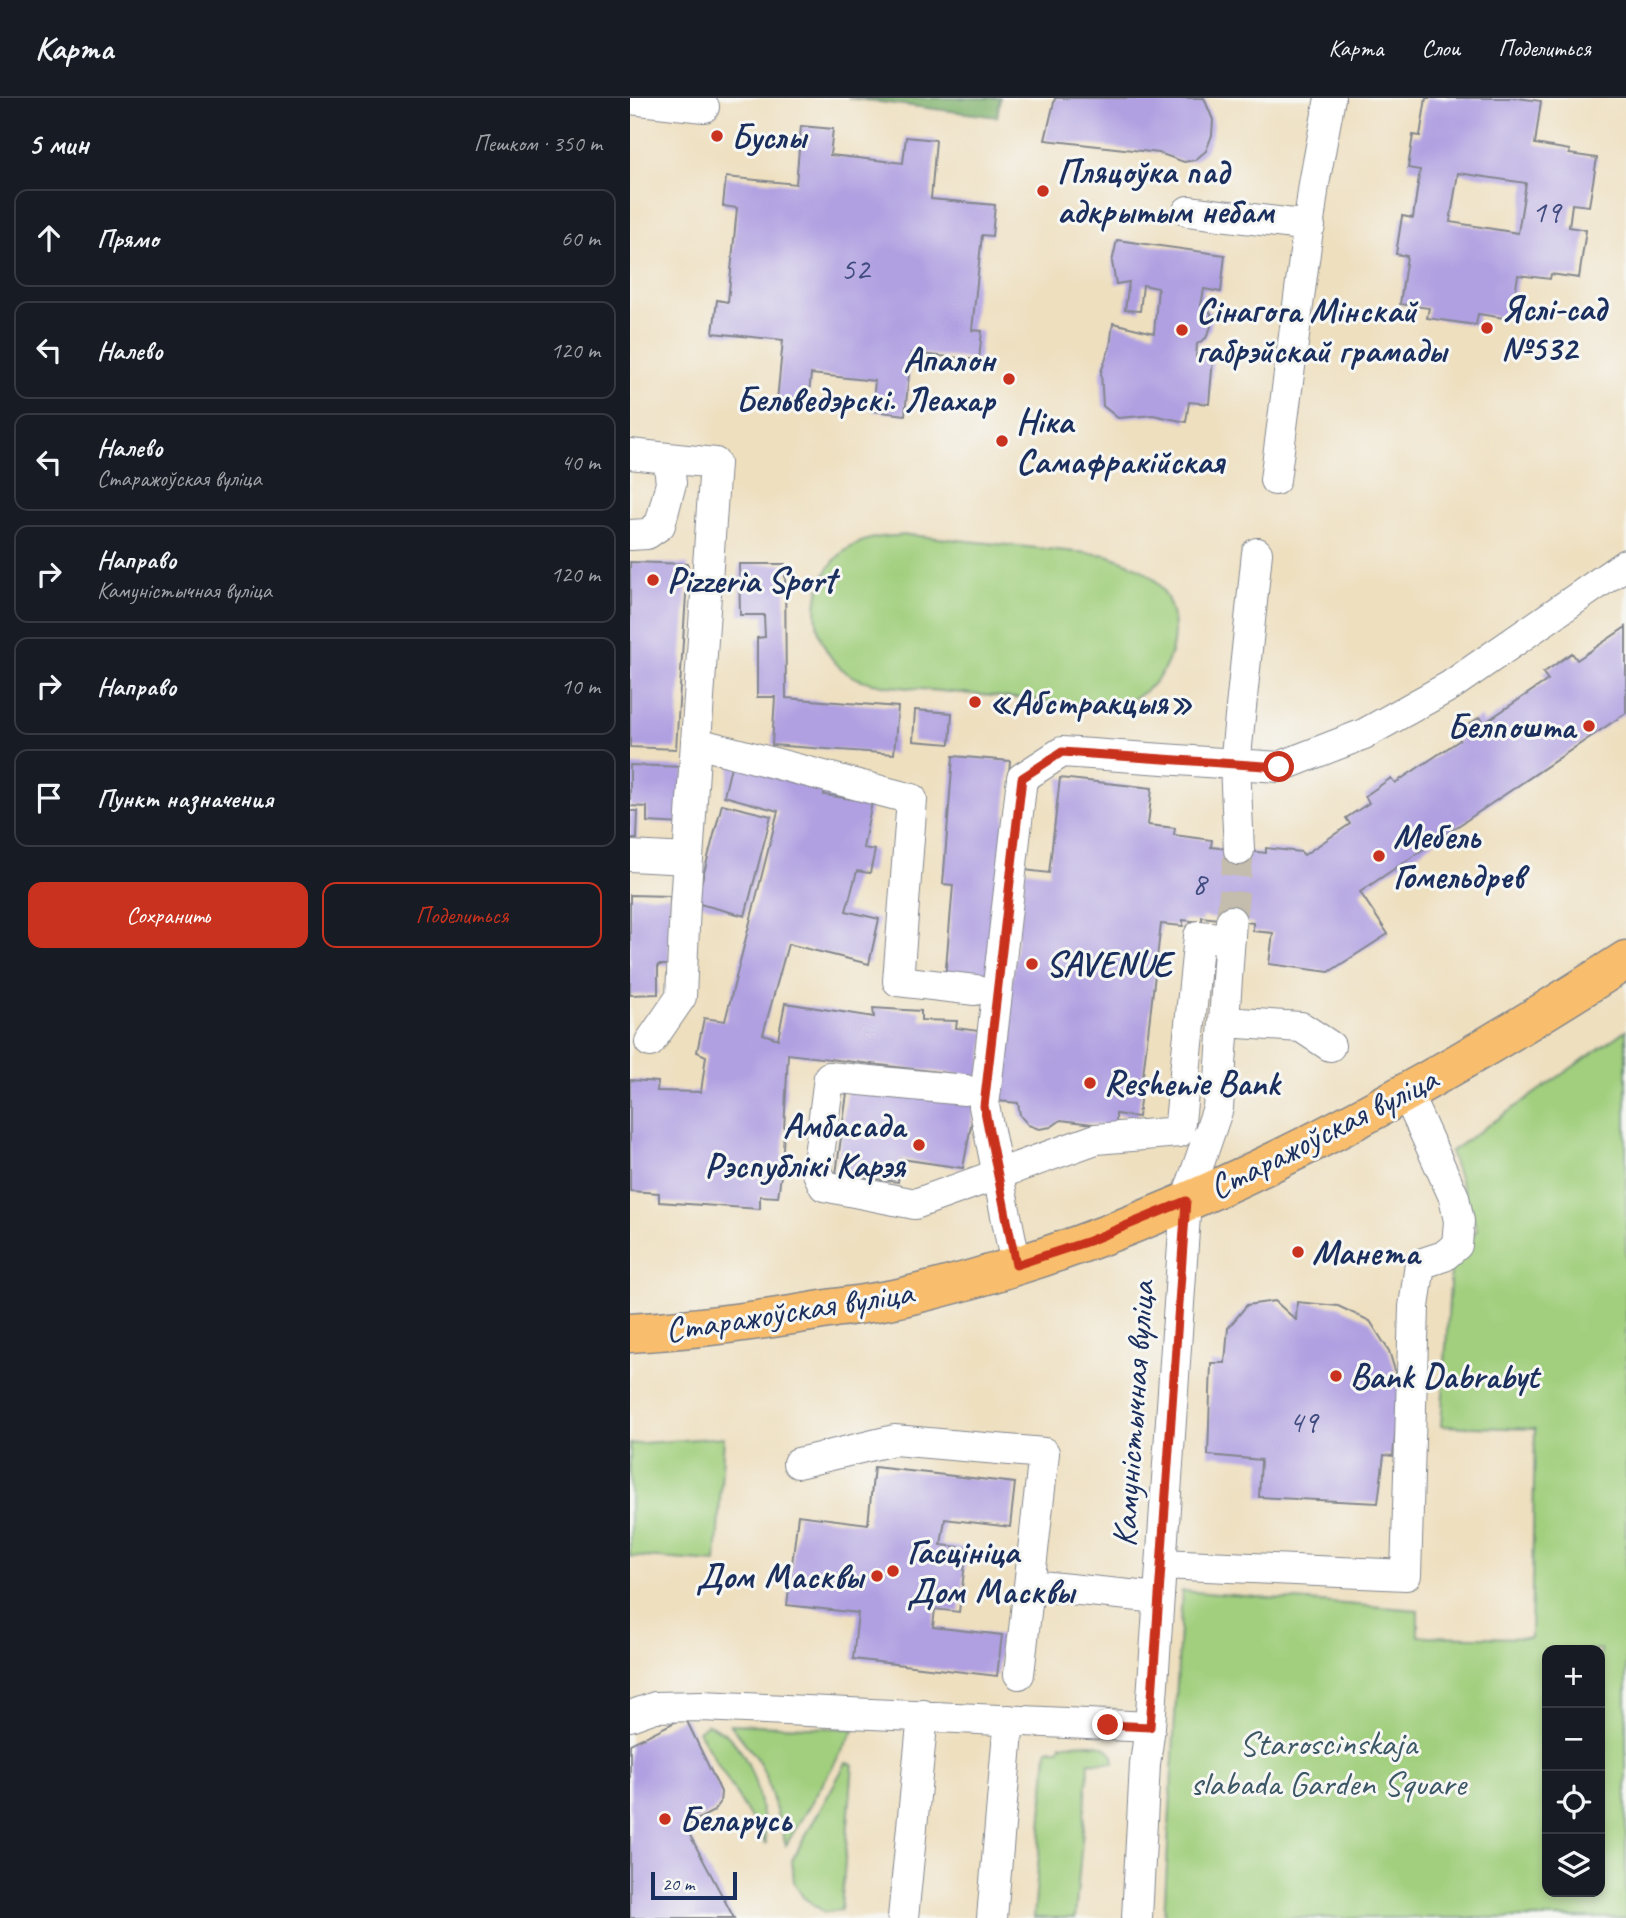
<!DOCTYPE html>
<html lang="ru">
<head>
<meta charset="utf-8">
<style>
  :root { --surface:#171b24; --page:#20242c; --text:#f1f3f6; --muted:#9ea1a6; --line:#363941; --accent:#c8321e }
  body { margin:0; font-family:Caveat,sans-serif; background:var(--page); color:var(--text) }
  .controls { position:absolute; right:21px; bottom:21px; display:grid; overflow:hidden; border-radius:14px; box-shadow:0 4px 10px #0003 }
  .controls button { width:63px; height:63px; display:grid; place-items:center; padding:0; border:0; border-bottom:2px solid var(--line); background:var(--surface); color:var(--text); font:35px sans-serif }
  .scale { position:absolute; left:21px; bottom:18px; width:86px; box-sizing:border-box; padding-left:7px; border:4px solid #1b2f5e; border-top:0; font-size:19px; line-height:24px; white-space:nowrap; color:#1b2f5e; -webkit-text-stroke:5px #f6f6f2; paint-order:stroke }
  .stop { position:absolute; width:21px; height:21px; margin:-16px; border:5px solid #c8321e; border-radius:50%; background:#fff }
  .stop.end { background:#c8321e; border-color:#fff; box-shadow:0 2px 7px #0008 }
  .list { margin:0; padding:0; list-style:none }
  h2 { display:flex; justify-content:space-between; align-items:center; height:91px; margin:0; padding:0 28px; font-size:30px }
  h2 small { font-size:23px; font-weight:400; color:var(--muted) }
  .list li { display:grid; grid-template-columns:46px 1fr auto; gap:21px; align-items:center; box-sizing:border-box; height:98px; margin:0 14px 14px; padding:0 14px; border:2px solid var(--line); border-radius:14px }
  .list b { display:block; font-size:26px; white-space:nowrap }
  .list p { margin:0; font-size:23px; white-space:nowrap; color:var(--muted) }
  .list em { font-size:23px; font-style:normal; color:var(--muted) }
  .actions { display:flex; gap:14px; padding:21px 28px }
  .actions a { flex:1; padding:16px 0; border:2px solid var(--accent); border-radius:14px; text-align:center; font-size:24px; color:var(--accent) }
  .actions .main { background:var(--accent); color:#fff }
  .icon { flex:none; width:38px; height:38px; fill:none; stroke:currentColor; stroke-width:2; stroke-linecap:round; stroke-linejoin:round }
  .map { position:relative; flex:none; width:996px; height:1820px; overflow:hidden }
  header { display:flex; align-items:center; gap:42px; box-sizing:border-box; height:98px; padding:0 35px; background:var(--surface); border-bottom:2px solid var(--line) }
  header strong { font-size:33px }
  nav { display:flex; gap:38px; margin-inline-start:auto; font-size:24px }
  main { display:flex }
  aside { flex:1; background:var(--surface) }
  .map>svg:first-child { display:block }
  .green { fill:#a1cf7d; stroke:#5e7f6e; stroke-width:2; fill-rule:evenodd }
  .forest { fill:#80b26c; stroke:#4e7065; stroke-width:2 }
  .building { fill:#b0a0e1; fill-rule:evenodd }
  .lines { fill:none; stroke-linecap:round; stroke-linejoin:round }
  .minor-tunnel { stroke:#c4bcac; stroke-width:30; stroke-dasharray:30 15; stroke-linecap:butt }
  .minor-casing { stroke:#84878e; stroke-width:32 }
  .major-casing { stroke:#84878e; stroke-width:41 }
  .minor { stroke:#fff; stroke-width:30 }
  .major { stroke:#f9be6d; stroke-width:38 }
  .route { stroke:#c8321e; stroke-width:9 }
  .poi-dot { fill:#c8321e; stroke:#f6f6f2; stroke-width:2.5 }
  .labels { text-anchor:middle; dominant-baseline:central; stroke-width:6; stroke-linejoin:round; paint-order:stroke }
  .number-label { font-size:32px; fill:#404b7f }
  .poi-label { font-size:35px; font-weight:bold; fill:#1b2f5e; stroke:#f6f6f2; text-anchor:start }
  .street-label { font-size:35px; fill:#1b2f5e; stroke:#f6f6f2 }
  .park-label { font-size:35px; fill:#3c5766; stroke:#f6f6f2 }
</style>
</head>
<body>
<header>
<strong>Карта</strong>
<nav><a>Карта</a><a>Слои</a><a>Поделиться</a></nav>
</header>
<main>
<aside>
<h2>5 мин<small>Пешком · 350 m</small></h2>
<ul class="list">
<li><svg class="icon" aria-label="ahead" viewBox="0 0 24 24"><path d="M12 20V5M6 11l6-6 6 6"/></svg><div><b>Прямо</b></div><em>60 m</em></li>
<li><svg class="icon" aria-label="left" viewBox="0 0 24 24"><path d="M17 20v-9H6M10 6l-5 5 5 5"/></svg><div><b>Налево</b></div><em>120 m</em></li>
<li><svg class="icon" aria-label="left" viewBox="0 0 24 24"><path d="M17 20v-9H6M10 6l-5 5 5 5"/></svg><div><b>Налево</b><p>Старажоўская вуліца</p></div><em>40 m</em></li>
<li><svg class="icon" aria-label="right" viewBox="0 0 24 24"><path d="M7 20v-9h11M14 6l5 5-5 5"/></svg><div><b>Направо</b><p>Камуністычная вуліца</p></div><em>120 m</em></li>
<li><svg class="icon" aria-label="right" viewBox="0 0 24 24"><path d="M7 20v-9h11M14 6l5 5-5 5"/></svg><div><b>Направо</b></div><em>10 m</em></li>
<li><svg class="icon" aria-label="arrive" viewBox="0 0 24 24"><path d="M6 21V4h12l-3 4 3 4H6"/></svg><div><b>Пункт назначения</b></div></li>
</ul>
<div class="actions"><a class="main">Сохранить</a><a>Поделиться</a></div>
</aside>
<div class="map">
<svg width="996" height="1820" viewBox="0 0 996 1820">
  <rect width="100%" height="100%" fill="#f6f6f2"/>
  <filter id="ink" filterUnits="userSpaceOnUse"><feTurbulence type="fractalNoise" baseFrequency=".0143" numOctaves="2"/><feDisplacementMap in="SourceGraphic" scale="14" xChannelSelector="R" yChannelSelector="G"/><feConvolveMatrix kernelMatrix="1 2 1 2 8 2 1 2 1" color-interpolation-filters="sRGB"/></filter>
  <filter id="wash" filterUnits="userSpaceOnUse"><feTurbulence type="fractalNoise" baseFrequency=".00686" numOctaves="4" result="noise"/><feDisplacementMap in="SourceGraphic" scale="28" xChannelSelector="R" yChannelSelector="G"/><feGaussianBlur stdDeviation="1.57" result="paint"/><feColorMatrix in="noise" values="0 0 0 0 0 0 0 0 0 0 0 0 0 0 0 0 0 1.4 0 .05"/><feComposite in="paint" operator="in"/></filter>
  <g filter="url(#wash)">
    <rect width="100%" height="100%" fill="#eedfbf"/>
    <path class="green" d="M279 437 477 457C494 463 512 469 525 482 554 513 549 568 515 593 501 604 486 606 469 608L258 588C244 585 229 583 217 575 171 542 177 465 231 444 246 438 263 438 279 437Z
      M996 932V1820H534L552 1493 788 1512V1538L901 1540 905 1331 811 1328 821 1170 847 1131 820 1054ZM917 1552H970V1794H917Z
      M94 1339 86 1464 0 1458V1346Z
      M78 1626C124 1644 131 1704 136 1746L68 1633Z
      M100 1626 225 1631 156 1747 136 1678 127 1660Z
      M431 1646C449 1646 484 1640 484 1665L459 1664 445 1820H404L417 1654 418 1651H430Z
      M216 1665 223 1666 211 1812 194 1814 173 1799 164 1784 162 1762Z"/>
    <path class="forest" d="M218 0H370L367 19Z"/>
    <g id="blocks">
      <path class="building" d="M425 0H574L583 22 582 37 576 53 565 62 554 64 529 55 415 42Z
        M796 0H887L911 3 905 46 940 52 939 56 967 60 959 108 942 106 939 129 956 132 949 180 921 176 920 181 888 177 881 221 848 216 846 227 797 220 799 210 770 206 777 158 766 156 772 118 783 120 790 72 778 70 783 37 790 38ZM828 75 896 85 888 135 820 124Z
        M171 28 203 31 200 57 273 65 276 39 306 42 301 101 365 107 362 138 352 137 342 232 352 233 349 262 281 255 275 317 242 313 245 283 181 276 178 307 147 303 153 242 83 235 87 202 98 204 107 110 93 108 96 79 166 86Z
        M487 142 595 157 591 194 574 191 571 207 581 215V229L576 240 567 246 566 259 583 261 579 306 559 304 556 324 523 317 488 320 473 308 471 274 480 249 483 225 524 235 528 190 513 187 510 213 495 212 499 184 486 186 482 164Z
        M0 464 58 466 46 651 0 649Z
        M109 466H155L156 600 268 609 264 656 142 647 145 599H127V540L135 539 134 517H110Z
        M996 529V615L730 794 758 836 699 874 639 866 643 835 623 833V825L572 819V824L553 822V828L531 826 508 1019 486 1016V1029L431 1022 421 1029 409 1031 398 1027 390 1017 388 1005 368 1003 395 772 419 775 430 680 522 690 518 727 545 730 544 737 582 742 581 749 636 755V750L671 754 674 757 720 726 716 720 739 705 735 698 761 680 765 685 830 642 826 635 850 619 854 625 918 582 913 575 942 555 947 562Z
        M285 612 322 615 320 646 283 643Z
        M323 658 380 663 361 885 315 881 323 787 313 786Z
        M102 664 197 686 194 697 242 704 233 750 245 752 240 775 227 773 216 813 249 821 239 866 158 846 133 936 148 941 155 905 244 919 243 910 291 913V922L327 923 326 930 356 934 350 979 158 956 152 1070 148 1099 130 1098V1111L29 1104V1095L0 1093V982L28 984 27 993 71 994 76 958 67 954 74 920 95 923 148 713 94 698Z
        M0 667 55 669 53 726 17 724V709L0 708Z
        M92 706 141 718 115 818 66 805Z
        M0 713H8L7 741H0Z
        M0 797 40 798 39 867H28V896L0 897Z
        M218 988 345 1006 333 1070 271 1061 268 1084 206 1076Z
        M645 1203 666 1222 667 1204 708 1208 740 1223 759 1253 770 1289 763 1358 754 1357 748 1405 629 1399 631 1362 578 1357 581 1265H595L598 1230 617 1207Z
        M244 1369 385 1385 380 1429 315 1421 311 1447 337 1450 329 1514 305 1511 303 1529 372 1537 367 1578 223 1561 228 1515 157 1507 168 1417 238 1426Z
        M55 1619 91 1694 90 1705 84 1713 55 1728 104 1820H0V1646Z"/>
    </g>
  </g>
  <g filter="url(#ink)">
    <use href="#blocks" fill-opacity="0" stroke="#84878e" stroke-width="2"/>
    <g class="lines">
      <path class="minor-tunnel" d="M601 823 609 752"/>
      <defs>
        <path id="minor" d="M0 1 74 9
          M558 113 680 128
          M0 356 85 365 55 805 51 899 20 944
          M645 382 684 86 700 0
          M0 437 17 436 30 427 41 385 38 360
          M67 645 282 701 268 883 345 892
          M609 752 605 667 627 455
          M0 758 58 761
          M594 924 671 929 700 948
          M335 992 199 979 187 1073 194 1088 285 1106 466 1041 549 1034 569 838 600 841
          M386 1167 354 1008 392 680 432 654 649 669 734 636 820 588 996 466
          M168 1365 264 1342 414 1355 389 1576
          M531 1466 776 1477 784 1209 790 1166 814 1158 827 1147 829 1123 824 1099 777 996
          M400 1487 529 1500
          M0 1618 25 1609 72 1608 520 1629
          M273 1820 293 1617
          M362 1820 379 1622
          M507 1820 515 1666 520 1629 556 1103 588 1010 601 823"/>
        <path id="major" d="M0 1235C69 1231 136 1222 204 1210 227 1207 251 1204 273 1199 532 1139 775 1004 996 862"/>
      </defs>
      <use href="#minor" class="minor-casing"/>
      <use href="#major" class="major-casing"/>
      <use href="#minor" class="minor"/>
      <use href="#major" class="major"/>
    </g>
  </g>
  <g class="lines" filter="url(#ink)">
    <path class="route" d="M478 1627 520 1629 556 1103 459 1143 386 1167 354 1008 392 680 432 654 649 669"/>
  </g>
  <g class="poi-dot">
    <circle cx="87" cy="38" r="7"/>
    <circle cx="413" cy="93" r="7"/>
    <circle cx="857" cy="230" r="7"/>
    <circle cx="552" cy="232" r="7"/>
    <circle cx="379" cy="281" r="7"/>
    <circle cx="372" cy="343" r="7"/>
    <circle cx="23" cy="482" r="7"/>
    <circle cx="345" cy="604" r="7"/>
    <circle cx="959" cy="628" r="7"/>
    <circle cx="749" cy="758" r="7"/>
    <circle cx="402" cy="866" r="7"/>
    <circle cx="460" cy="985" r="7"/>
    <circle cx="289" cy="1047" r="7"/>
    <circle cx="668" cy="1154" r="7"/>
    <circle cx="706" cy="1278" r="7"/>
    <circle cx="263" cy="1473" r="7"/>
    <circle cx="247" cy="1478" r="7"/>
    <circle cx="35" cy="1721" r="7"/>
  </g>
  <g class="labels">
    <g class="number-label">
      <text x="916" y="113">19</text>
      <text x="225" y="170">52</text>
      <text x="569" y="785">8</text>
      <text x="673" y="1323">49</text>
    </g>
    <g class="poi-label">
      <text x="101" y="38">Буслы</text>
      <text x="427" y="73">Пляцоўка пад<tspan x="427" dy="40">адкрытым небам</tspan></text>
      <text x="871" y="210">Яслі-сад<tspan x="871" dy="40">№532</tspan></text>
      <text x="566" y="212">Сінагога Мінскай<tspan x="566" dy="40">габрэйскай грамады</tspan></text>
      <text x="365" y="261" text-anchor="end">Апалон<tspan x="365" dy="40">Бельведэрскі. Леахар</tspan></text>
      <text x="386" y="323">Ніка<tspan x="386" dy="40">Самафракійская</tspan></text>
      <text x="37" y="482">Pizzeria Sport</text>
      <text x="359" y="604">«Абстракцыя»</text>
      <text x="945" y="628" text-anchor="end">Белпошта</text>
      <text x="763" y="738">Мебель<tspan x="763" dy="40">Гомельдрев</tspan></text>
      <text x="416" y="866">SAVENUE</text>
      <text x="474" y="985">Reshenie Bank</text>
      <text x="275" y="1027" text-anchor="end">Амбасада<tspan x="275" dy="40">Рэспублікі Карэя</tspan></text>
      <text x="682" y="1154">Манета</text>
      <text x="720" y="1278">Bank Dabrabyt</text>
      <text x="277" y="1453">Гасцініца<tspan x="277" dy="40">Дом Масквы</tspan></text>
      <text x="233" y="1478" text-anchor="end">Дом Масквы</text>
      <text x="49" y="1721">Беларусь</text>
    </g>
    <g class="street-label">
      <text transform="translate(693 1035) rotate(-27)">Старажоўская вуліца</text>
      <text transform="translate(159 1213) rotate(-9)">Старажоўская вуліца</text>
      <text transform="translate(503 1316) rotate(-86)">Камуністычная вуліца</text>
    </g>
    <g class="park-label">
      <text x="698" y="1645">Staroscinskaja<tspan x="698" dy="40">slabada Garden Square</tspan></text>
    </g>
  </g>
</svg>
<div class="controls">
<button>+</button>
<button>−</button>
<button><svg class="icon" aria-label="locate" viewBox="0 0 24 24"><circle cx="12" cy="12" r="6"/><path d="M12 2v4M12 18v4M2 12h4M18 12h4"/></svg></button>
<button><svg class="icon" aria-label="layers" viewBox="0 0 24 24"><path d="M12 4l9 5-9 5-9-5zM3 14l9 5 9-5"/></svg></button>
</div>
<div class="scale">20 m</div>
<div class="stop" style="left:649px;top:669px"></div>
<div class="stop end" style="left:478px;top:1627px"></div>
</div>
</main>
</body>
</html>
